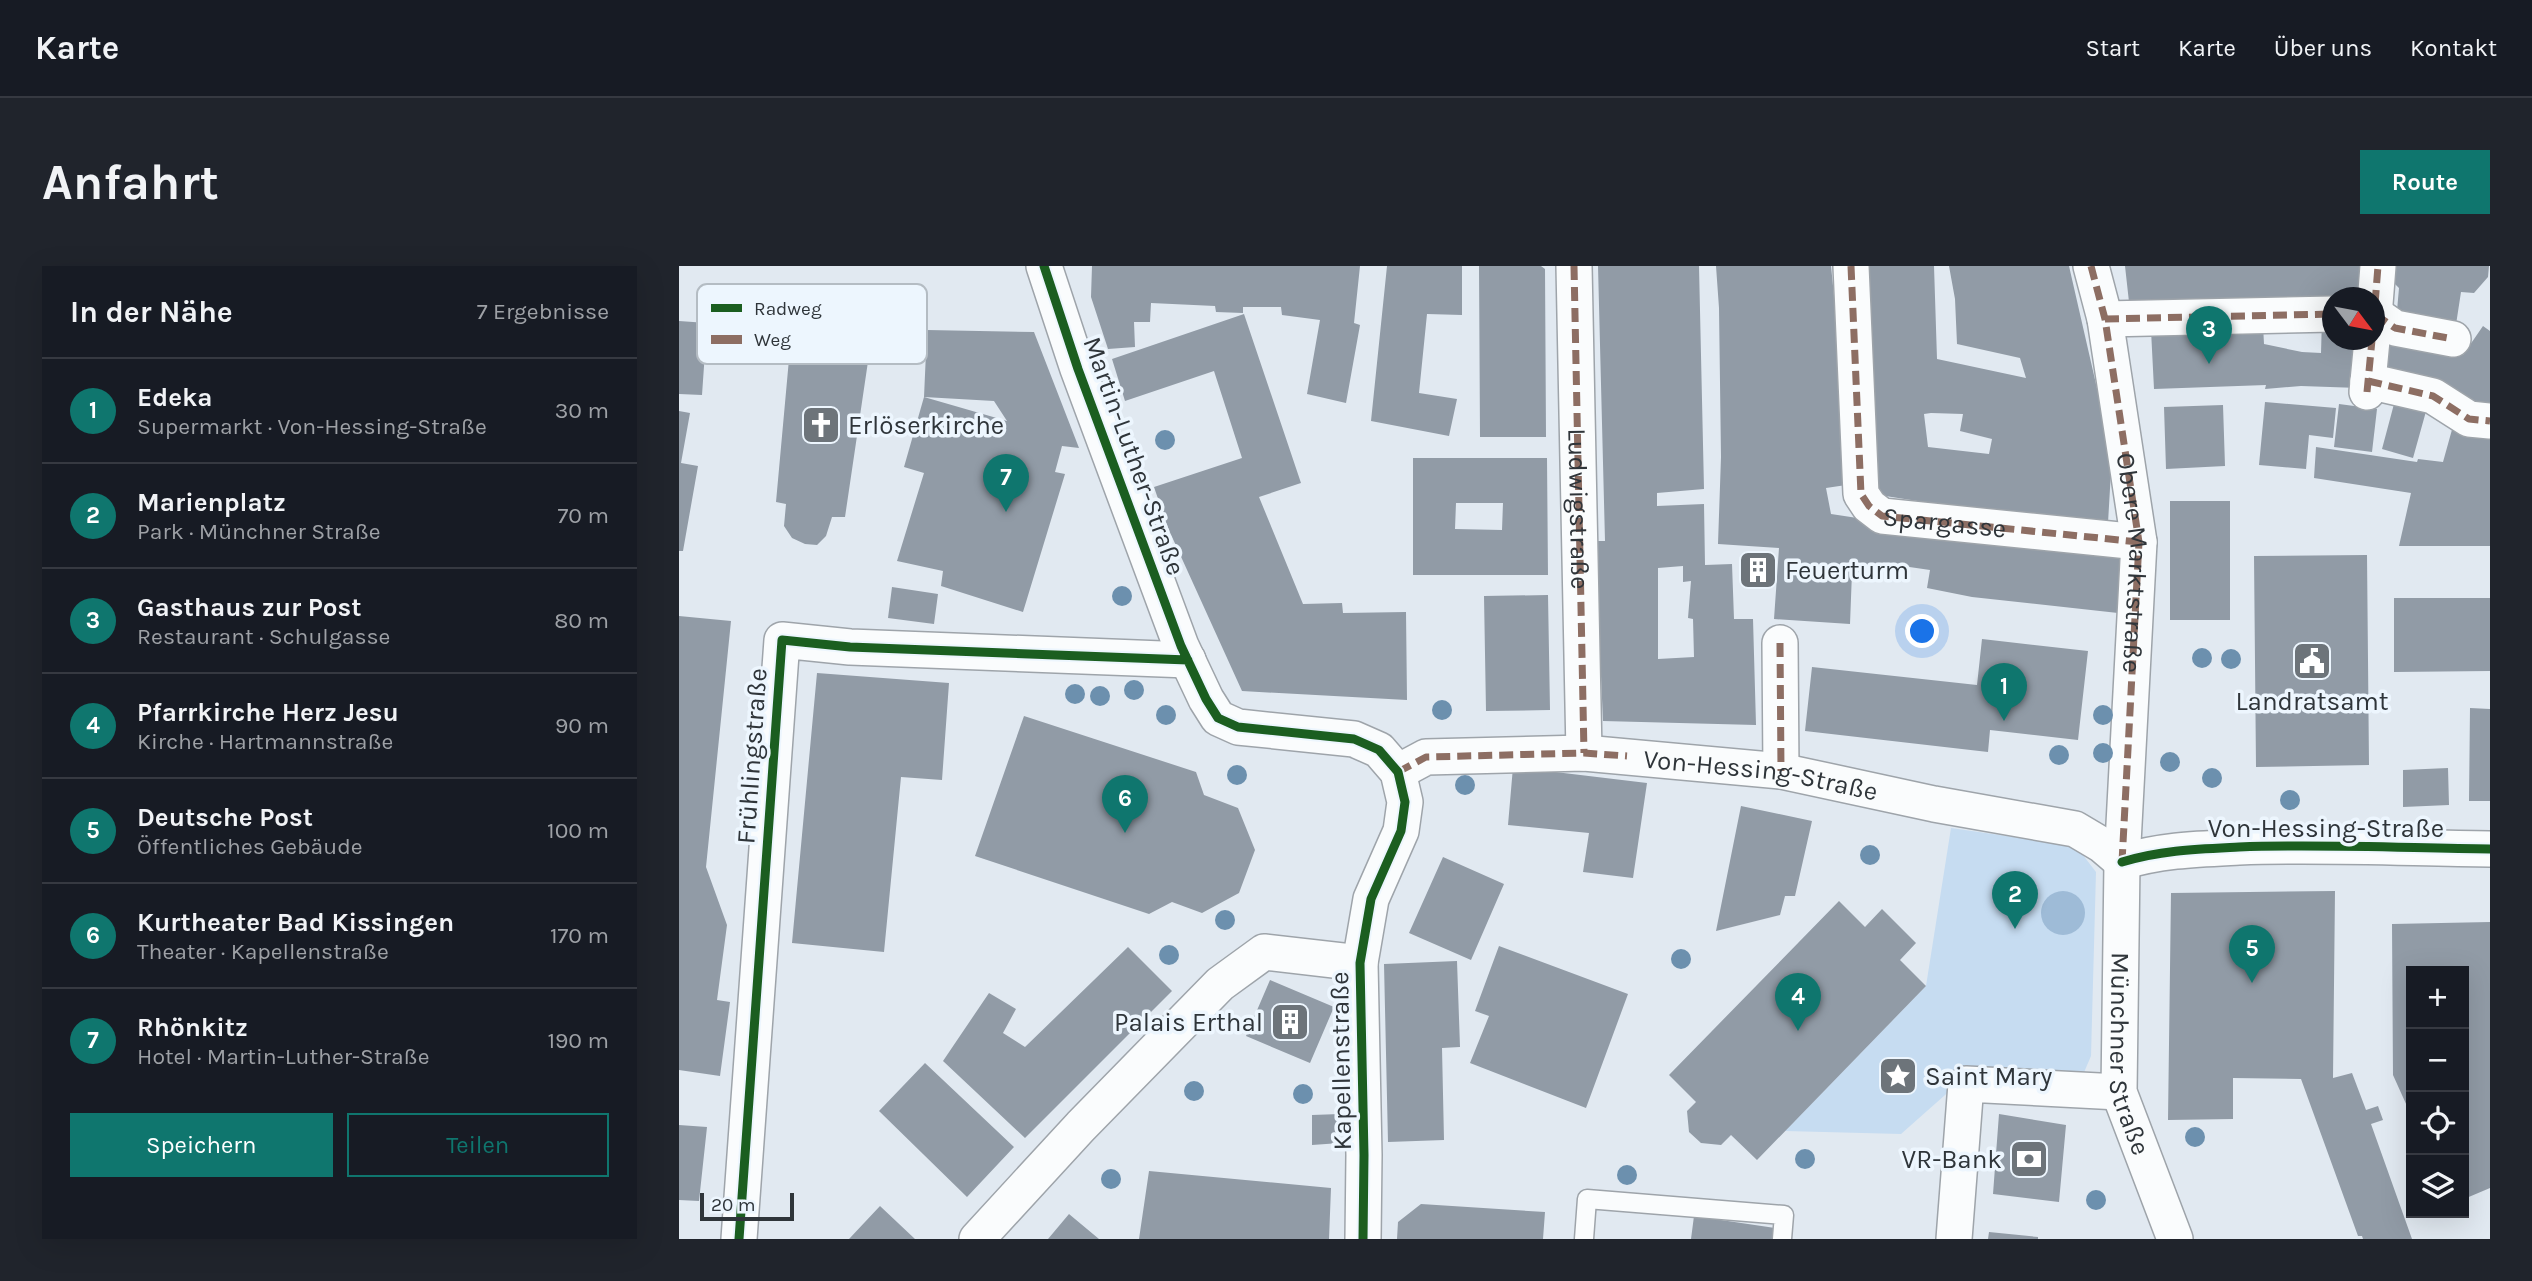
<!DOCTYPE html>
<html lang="de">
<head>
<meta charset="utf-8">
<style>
  :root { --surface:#171b24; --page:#20242c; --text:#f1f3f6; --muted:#9ea1a6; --line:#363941; --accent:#0f766e }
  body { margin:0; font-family:Karla,sans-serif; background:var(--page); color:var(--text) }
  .controls { position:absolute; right:21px; bottom:21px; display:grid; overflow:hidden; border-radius:0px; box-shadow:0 7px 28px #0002 }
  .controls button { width:63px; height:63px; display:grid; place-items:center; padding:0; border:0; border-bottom:2px solid var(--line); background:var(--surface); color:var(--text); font:35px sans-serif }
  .compass { position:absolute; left:1643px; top:21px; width:63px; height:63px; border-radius:50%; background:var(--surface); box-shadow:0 7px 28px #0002; rotate:122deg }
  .scale { position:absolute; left:21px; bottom:18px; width:94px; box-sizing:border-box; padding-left:7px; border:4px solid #2f353a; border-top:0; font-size:19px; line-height:24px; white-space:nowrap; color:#2f353a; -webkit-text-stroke:5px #edf6fe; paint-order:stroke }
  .you { position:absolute; left:1244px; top:366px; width:24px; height:24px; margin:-18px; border:5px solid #fff; border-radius:50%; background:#1a73e8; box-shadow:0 0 0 10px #1a73e833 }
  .badge { display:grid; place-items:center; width:46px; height:46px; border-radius:50%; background:var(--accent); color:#fff; font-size:23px; font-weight:700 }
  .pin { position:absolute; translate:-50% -58px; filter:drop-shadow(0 2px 4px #0008) }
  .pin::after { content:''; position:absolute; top:37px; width:24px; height:21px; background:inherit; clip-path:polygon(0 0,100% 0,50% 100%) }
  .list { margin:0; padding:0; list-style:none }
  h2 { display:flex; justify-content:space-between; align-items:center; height:91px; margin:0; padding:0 28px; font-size:30px }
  h2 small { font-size:23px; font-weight:400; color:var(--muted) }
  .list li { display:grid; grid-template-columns:46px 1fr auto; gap:21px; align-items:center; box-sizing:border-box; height:105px; padding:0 28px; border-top:2px solid var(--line) }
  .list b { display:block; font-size:26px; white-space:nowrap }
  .list p { margin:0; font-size:23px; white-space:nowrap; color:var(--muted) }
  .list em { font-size:23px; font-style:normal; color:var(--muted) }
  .actions { display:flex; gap:14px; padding:21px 28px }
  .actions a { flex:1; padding:16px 0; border:2px solid var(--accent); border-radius:0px; text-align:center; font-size:24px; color:var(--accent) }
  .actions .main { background:var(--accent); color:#fff }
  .icon { flex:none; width:38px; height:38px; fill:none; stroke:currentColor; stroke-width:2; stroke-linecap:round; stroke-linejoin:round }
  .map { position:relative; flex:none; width:1811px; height:973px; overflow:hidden; border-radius:0px }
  header { display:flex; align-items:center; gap:42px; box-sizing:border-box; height:98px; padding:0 35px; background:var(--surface); border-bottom:2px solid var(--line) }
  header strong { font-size:33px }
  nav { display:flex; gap:38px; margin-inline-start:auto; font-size:24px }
  .intro { display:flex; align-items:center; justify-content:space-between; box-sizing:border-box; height:168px; padding:0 42px }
  h1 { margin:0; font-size:49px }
  .button { padding:18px 32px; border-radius:0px; background:var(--accent); color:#fff; font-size:24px; font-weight:700 }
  main { display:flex; gap:42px; padding:0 42px }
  aside { flex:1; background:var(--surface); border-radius:0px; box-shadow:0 7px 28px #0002 }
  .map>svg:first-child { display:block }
  .green { fill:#c6dcf1 }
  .water { fill:#9ebbd7 }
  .building { fill:#919ba6; fill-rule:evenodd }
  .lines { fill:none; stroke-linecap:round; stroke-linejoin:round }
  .lane-casing { stroke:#9ea4aa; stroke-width:21 }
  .street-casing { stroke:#9ea4aa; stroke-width:38 }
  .lane { stroke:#fafcfd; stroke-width:18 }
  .street { stroke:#fafcfd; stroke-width:35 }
  .quiet { stroke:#8d6e63; stroke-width:7; stroke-dasharray:14 7; stroke-linecap:butt }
  .cycleway-casing { stroke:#edf6fe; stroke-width:13 }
  .cycleway { stroke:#1b5e20; stroke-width:9 }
  .tree { fill:#6c90ae }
  .labels { text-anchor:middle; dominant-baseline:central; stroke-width:7; stroke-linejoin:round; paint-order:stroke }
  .poi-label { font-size:26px; fill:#2f353a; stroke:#edf6fe; text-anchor:start }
  .street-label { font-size:26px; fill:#2f353a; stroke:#edf6fe }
  .key { fill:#edf6fe; stroke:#b4bcc3; stroke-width:2 }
  .key-label { font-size:19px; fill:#2f353a }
</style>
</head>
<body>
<header>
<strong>Karte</strong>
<nav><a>Start</a><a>Karte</a><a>Über uns</a><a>Kontakt</a></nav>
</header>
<div class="intro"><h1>Anfahrt</h1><a class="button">Route</a></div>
<main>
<aside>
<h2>In der Nähe<small>7 Ergebnisse</small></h2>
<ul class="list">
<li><span class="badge">1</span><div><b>Edeka</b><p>Supermarkt · Von-Hessing-Straße</p></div><em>30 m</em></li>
<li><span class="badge">2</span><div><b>Marienplatz</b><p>Park · Münchner Straße</p></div><em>70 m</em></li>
<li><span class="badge">3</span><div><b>Gasthaus zur Post</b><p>Restaurant · Schulgasse</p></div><em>80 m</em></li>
<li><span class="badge">4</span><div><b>Pfarrkirche Herz Jesu</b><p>Kirche · Hartmannstraße</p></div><em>90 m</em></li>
<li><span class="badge">5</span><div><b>Deutsche Post</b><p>Öffentliches Gebäude</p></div><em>100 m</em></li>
<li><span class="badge">6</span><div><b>Kurtheater Bad Kissingen</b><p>Theater · Kapellenstraße</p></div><em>170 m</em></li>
<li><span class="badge">7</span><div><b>Rhönkitz</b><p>Hotel · Martin-Luther-Straße</p></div><em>190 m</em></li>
</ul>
<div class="actions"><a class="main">Speichern</a><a>Teilen</a></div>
</aside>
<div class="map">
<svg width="1811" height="973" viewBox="0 0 1811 973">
  <rect width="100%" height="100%" fill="#e1e9f1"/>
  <path class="green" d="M1272 562 1397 580 1417 606 1412 790 1403 811 1292 806 1222 868 1106 865 1247 720Z"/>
  <path class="water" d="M1362 647a22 22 0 1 1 44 0a22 22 0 1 1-44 0Z"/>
  <path class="building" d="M413 0H681L675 57 681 59 667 137 628 128 641 54 603 49 602 41H564V47L537 46 536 40 472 37 471 56H455L456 81 429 83 412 31Z
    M708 0H783V49L748 48 740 127 778 133 770 170 692 155Z
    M800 0H862L866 3 867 171H801Z
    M919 0H1020L1025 223 978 227V240L1025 238 1026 299 1053 298 1055 353H1074L1077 459 924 455 916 275H926ZM1004 300V316L1012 315 1009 352 1014 353 1015 391 979 393V302Z
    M1037 0H1152L1174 218 1147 222 1152 248 1185 253V259L1208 263 1443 285 1439 347 1293 331 1248 322 1251 304 1203 297 1202 307 1173 306 1171 358 1095 353 1100 282 1039 278 1042 191 1040 42Z
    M1182 0H1255L1258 93 1347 112 1341 92 1278 78 1276 33 1270 0H1390L1433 188 1429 257 1302 245 1200 229ZM1252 147 1284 148 1281 165 1313 173 1310 188 1249 181 1245 148Z
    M1446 0H1687L1684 27 1451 45Z
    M1707 0H1810L1809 11 1795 27 1782 26 1776 65 1717 56 1720 22 1706 8Z
    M565 48 622 217 580 231 624 338 663 337 664 347 727 346 728 434 563 425 489 262 475 221 563 192 535 105 446 135 433 93Z
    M1643 53 1654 54V74H1673V84L1681 85 1680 122 1622 120 1586 123 1587 119 1475 123 1472 64 1584 59 1585 78 1623 86 1642 87Z
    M0 55 28 57 23 129 0 128Z
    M1804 60 1811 65V139L1804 150 1698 113 1706 69 1784 89Z
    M248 64 355 66 400 182 383 180 376 206 386 208 344 346 262 320 264 305 218 295 245 207 225 201 245 131 328 155 315 135 245 131Z
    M112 71 191 82 166 251H153L147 270 138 279 126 278 113 272 105 260 107 238 97 236Z
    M1719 123 1751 131 1734 192 1703 183Z
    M1586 136 1657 142 1654 172 1630 169 1627 203 1580 199Z
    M1660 138 1698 143 1693 186 1655 181Z
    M1544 139 1546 200 1487 203 1485 141Z
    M0 145 11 147 2 197 19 200 4 285H0Z
    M1774 160 1811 168V280H1720L1732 227 1635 212 1637 181 1738 196 1739 193 1764 196Z
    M734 192H868L869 309H734ZM777 237H824L823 264 776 263Z
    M1491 235H1551V354H1491Z
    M1061 304a18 18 0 1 1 36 0a18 18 0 1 1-36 0Z
    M1688 289 1690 499 1577 501 1575 290Z
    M213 321 259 328 255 358 209 352Z
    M869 329 871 444 807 445 805 330Z
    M1715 332H1811V405L1715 406Z
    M0 350 52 355 27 601 48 659 38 734 51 736 41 810 0 804Z
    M1303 373 1409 385 1399 474 1311 464 1309 486 1126 465 1133 401 1298 419Z
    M138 407 270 417 263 514 222 511 205 686 113 677Z
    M1791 442 1811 443V535H1790Z
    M345 450 517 506 525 529 559 542 576 584 560 627 523 647 493 636 470 648 296 590Z
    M834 501 968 517 954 612 904 606 910 567 829 559Z
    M1769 502 1770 539 1724 541V504Z
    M1062 540 1133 555 1116 630H1106L1101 649 1037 665Z
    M764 591 825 618 792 694 730 667Z
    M1656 625 1654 812 1673 807 1687 844 1699 840 1704 854 1692 858 1733 973H1684L1683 970H1679L1622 813 1554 812V853L1489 854 1492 627Z
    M1160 635 1186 661 1203 643 1237 677 1221 694 1247 720 1078 894 1052 869 1042 879 1022 877 1010 866 1008 845 1017 836 990 809Z
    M1811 656V922L1785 933V705H1732V849L1714 809 1713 658Z
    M820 680 949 728 907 842 791 797 810 750 796 745Z
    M449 681 493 725 346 872 264 795 310 727 337 743 324 767 346 781Z
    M778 695 781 781 763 782 765 874 709 876 705 698Z
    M591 714 655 741 631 797 567 770Z
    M246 797 335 881 288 931 200 845Z
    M661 848V877L633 879V849Z
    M1320 848 1387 859 1380 936 1314 928Z
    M0 859 28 861 20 935 0 934Z
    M470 905 652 922 650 973H460Z
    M742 938 866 946 864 973H718L719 956Z
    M201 940 236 973H170Z
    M390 948 420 973H369Z
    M1015 950 1096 962 1094 973H1012Z
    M1310 966 1359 971V973H1309Z"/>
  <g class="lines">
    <defs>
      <path id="lane" d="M905 973 908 933 1105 949 1103 973"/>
      <g id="street">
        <path d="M365 0 399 103 502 380 527 433 539 452 559 461 675 473 700 484 719 506 726 536 722 565 692 633 681 697 685 889 684 973"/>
        <path d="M895 0 905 487"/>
        <path d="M1172 0 1182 228 1190 240 1203 250 1460 276"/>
        <path id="s1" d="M1412 0 1426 53 1460 276 1443 596 1440 826 1496 973"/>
        <path d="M1696 38 1699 0"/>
        <path d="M1696 48 1716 62 1774 73"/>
        <path d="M1426 53 1654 48"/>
        <path d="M1689 115 1754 130 1790 153 1811 155"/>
        <path d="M1688 126 1693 74"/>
        <path d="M1101 377 1102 505"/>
        <path id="s2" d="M719 506 747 491 905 487 1102 505 1255 538 1396 563 1423 579 1443 596"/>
        <path d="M1443 596C1482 584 1520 583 1560 581 1643 578 1727 582 1811 583"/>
        <path d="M60 973 103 374 171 381 509 394"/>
        <path d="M298 973 402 860 541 718 585 686 681 697"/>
        <path d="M1275 973 1287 818 1440 826"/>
      </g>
    </defs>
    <use href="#lane" class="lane-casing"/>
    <use href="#street" class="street-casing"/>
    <use href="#lane" class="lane"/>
    <use href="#street" class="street"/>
    <g class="quiet">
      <path id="s3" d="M895 0 905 487"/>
      <path id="s4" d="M1172 0 1182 228 1190 240 1203 250 1460 276"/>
      <path id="s5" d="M1412 0 1426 53 1460 276 1443 596"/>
      <path d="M1696 38 1699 0"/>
      <path d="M1696 48 1716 62 1774 73"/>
      <path d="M1426 53 1654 48"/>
      <path d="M1689 115 1754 130 1790 153 1811 155"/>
      <path d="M1688 126 1693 74"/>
      <path d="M1101 377 1102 505"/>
      <path d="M719 506 747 491 905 487 948 490"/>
    </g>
    <defs>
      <path id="cycleway" d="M365 0 399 103 502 380 527 433 539 452 559 461 675 473 700 484 719 506 726 536 722 565 692 633 681 697 685 889 684 973
        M1443 596C1482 584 1520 583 1560 581 1643 578 1727 582 1811 583
        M60 973 103 374 171 381 509 394"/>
    </defs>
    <use href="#cycleway" class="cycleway-casing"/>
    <use href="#cycleway" class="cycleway"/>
  </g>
  <g class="tree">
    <circle cx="486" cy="174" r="10"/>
    <circle cx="443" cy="330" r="10"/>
    <circle cx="1523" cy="392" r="10"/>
    <circle cx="1552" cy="393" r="10"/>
    <circle cx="455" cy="424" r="10"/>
    <circle cx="396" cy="428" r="10"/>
    <circle cx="421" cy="430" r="10"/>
    <circle cx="763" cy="444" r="10"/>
    <circle cx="487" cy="449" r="10"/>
    <circle cx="1424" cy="449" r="10"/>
    <circle cx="1424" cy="487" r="10"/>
    <circle cx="1380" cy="489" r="10"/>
    <circle cx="1491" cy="496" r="10"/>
    <circle cx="558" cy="509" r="10"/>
    <circle cx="1533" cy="512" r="10"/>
    <circle cx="786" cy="519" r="10"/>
    <circle cx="1611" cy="534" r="10"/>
    <circle cx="1191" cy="589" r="10"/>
    <circle cx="546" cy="654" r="10"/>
    <circle cx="490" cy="689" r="10"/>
    <circle cx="1002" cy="693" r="10"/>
    <circle cx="515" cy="825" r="10"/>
    <circle cx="624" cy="828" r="10"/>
    <circle cx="1516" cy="871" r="10"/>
    <circle cx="1126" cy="893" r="10"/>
    <circle cx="948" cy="909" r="10"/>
    <circle cx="432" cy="913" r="10"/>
    <circle cx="1417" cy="934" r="10"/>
  </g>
  <defs>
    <symbol id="church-square" viewBox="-11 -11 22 22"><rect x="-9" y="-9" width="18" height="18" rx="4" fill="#6d747a" stroke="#edf6fe"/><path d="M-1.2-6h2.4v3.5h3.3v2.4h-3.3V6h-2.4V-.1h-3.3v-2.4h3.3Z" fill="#fff"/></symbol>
    <symbol id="building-square" viewBox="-11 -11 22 22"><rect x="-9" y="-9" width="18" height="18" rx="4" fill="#6d747a" stroke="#edf6fe"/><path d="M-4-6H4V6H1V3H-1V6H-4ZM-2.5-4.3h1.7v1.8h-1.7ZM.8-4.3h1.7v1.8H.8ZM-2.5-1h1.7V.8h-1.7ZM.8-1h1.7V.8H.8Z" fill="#fff"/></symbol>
    <symbol id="civic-square" viewBox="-11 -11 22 22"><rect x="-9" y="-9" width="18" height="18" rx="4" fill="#6d747a" stroke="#edf6fe"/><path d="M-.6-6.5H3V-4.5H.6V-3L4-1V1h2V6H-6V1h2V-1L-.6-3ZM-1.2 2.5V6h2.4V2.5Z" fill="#fff"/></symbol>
    <symbol id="sight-square" viewBox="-11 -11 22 22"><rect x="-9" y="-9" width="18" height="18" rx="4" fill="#6d747a" stroke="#edf6fe"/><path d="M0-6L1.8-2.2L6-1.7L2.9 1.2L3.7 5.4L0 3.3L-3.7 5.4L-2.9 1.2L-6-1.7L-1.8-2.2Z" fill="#fff"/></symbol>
    <symbol id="bank-square" viewBox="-11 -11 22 22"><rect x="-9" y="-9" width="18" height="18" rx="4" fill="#6d747a" stroke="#edf6fe"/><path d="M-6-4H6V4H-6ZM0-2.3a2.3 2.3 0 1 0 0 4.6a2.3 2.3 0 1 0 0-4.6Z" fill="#fff"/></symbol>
  </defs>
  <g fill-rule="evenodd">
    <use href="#church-square" x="120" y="137" width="44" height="44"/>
    <use href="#building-square" x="1057" y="282" width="44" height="44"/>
    <use href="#civic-square" x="1611" y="373" width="44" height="44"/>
    <use href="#building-square" x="589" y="734" width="44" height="44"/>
    <use href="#sight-square" x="1197" y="788" width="44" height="44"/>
    <use href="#bank-square" x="1328" y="871" width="44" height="44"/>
  </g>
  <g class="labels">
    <g class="poi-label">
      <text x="169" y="159">Erlöserkirche</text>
      <text x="1106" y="304">Feuerturm</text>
      <text x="1633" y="435" text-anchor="middle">Landratsamt</text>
      <text x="584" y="756" text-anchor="end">Palais Erthal</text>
      <text x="1246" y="810">Saint Mary</text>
      <text x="1323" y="893" text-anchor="end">VR-Bank</text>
    </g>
    <g class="street-label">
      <text transform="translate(455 190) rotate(70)">Martin-Luther-Straße</text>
      <text stroke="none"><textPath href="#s3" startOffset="243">Ludwigstraße</textPath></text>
      <text stroke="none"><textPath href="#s4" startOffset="322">Spargasse</textPath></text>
      <text stroke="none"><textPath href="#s5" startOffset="301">Obere Marktstraße</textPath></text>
      <text transform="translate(73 490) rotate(-86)">Frühlingstraße</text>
      <text stroke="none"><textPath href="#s2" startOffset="368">Von-Hessing-Straße</textPath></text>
      <text x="1647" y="562">Von-Hessing-Straße</text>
      <text stroke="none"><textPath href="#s1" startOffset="794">Münchner Straße</textPath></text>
      <text transform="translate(662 795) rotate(-91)">Kapellenstraße</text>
    </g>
  </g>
  <rect x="18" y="18" width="230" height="80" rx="10" class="key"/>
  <rect x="32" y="38" width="31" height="8" fill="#1b5e20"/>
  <rect x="32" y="69" width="31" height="9" fill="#8d6e63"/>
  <g class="key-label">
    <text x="75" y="49">Radweg</text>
    <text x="75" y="80">Weg</text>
  </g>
</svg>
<div class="controls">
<button>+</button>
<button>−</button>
<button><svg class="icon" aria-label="locate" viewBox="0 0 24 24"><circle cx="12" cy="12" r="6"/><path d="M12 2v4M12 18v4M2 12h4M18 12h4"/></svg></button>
<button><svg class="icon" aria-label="layers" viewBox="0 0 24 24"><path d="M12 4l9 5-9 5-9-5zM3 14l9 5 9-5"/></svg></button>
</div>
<svg class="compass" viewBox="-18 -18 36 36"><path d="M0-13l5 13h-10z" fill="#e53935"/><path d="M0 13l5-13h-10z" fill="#9ea1a6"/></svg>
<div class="scale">20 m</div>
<div class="you"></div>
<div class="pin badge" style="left:1325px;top:455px">1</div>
<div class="pin badge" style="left:1336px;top:663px">2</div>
<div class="pin badge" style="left:1530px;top:98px">3</div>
<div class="pin badge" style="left:1119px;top:765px">4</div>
<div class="pin badge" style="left:1573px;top:717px">5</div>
<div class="pin badge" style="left:446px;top:567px">6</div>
<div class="pin badge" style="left:327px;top:246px">7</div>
</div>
</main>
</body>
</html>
